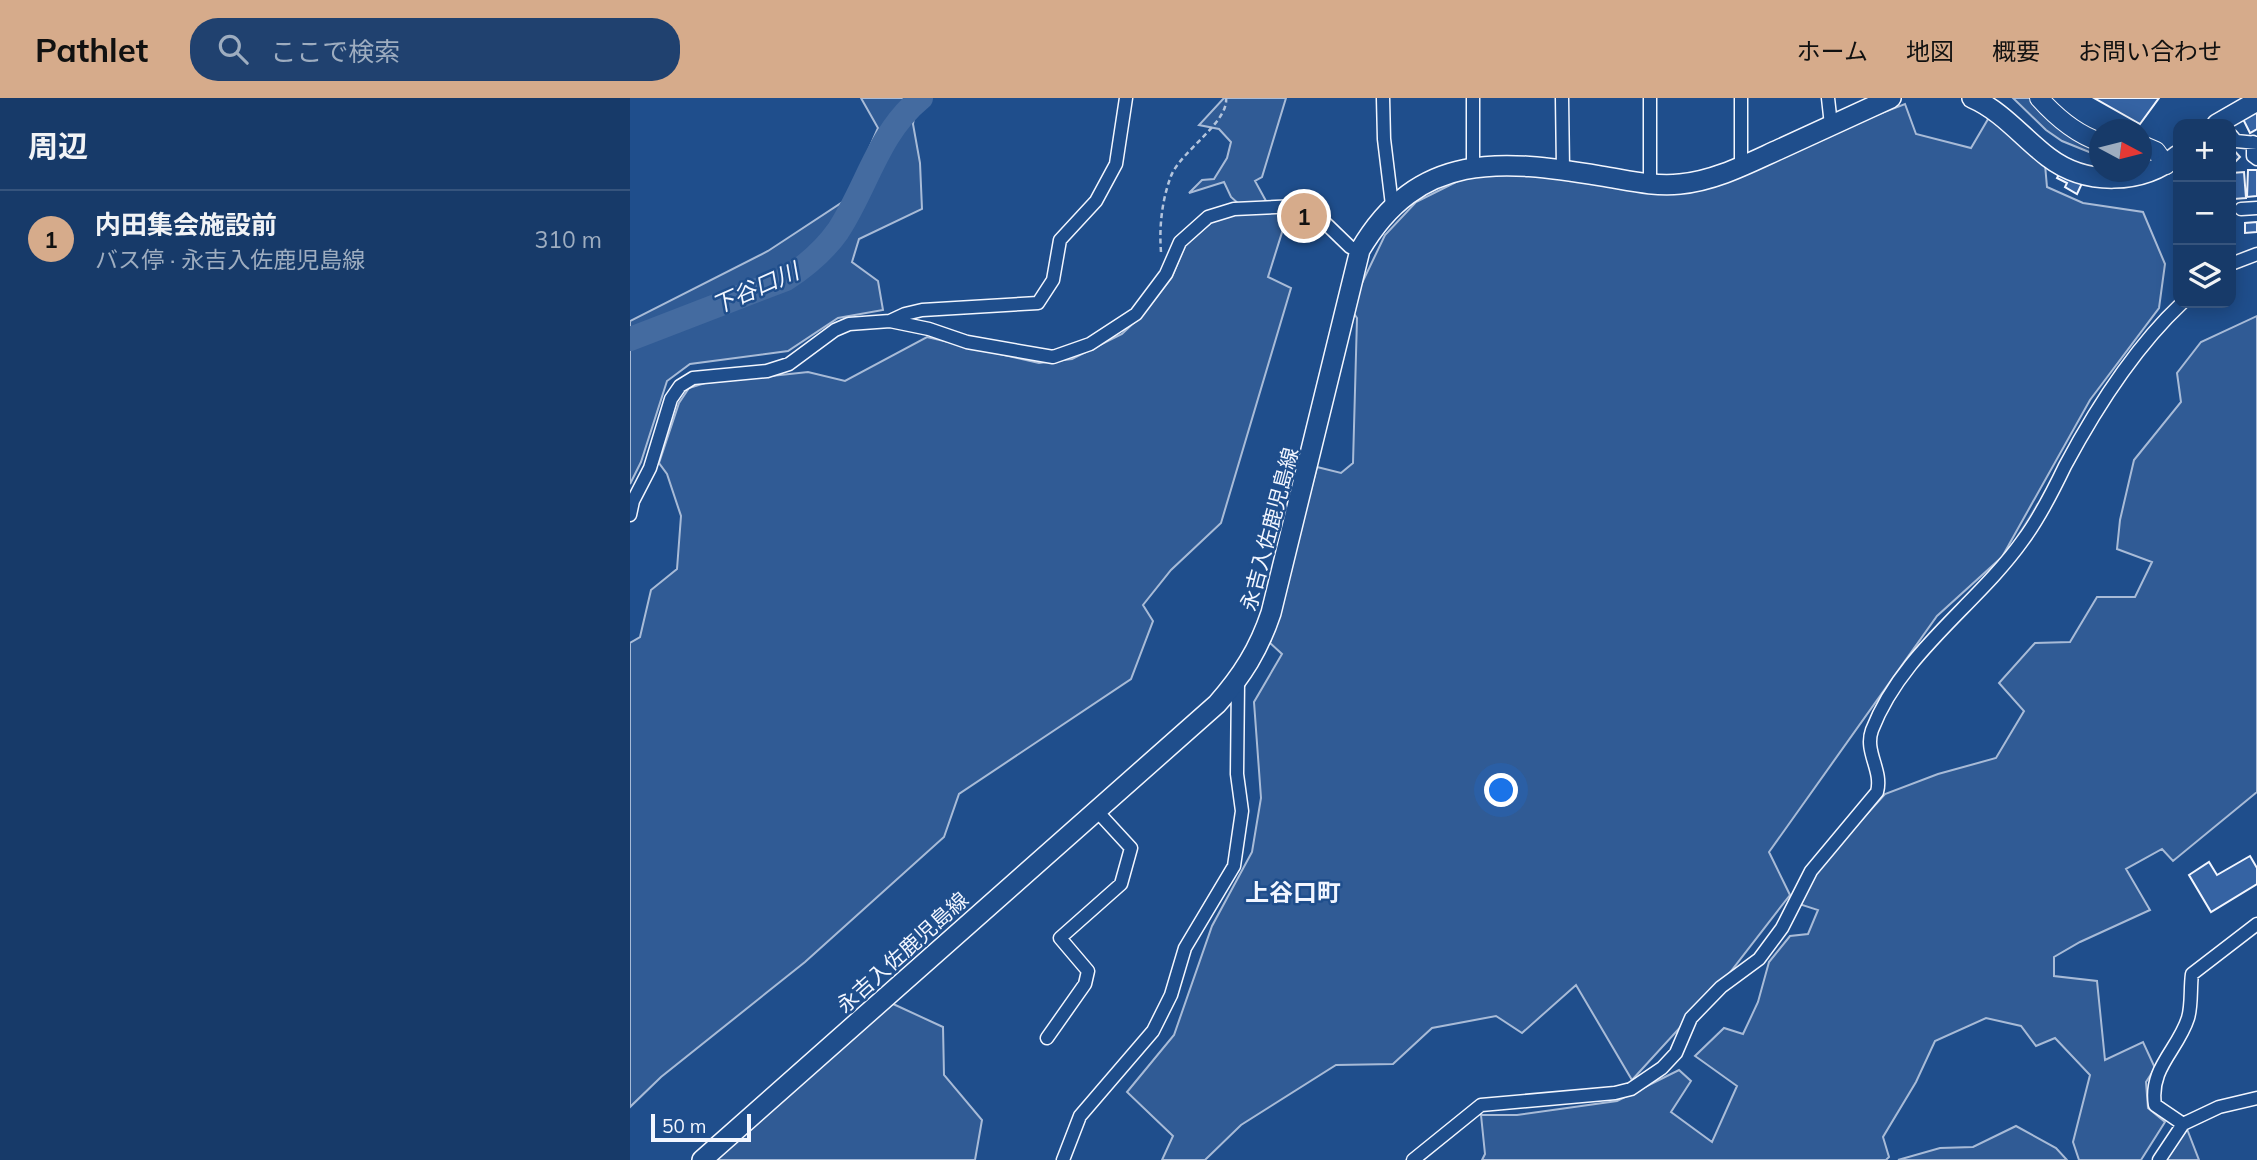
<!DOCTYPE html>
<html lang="ja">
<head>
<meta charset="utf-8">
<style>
  :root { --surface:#173a69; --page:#20416f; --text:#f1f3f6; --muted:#9eadc0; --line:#36547d; --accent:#d6ab8b }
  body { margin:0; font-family:Mulish,"Noto Sans JP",sans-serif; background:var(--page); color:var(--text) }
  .controls { position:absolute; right:21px; top:21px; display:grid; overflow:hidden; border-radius:14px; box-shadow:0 4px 18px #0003 }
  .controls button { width:63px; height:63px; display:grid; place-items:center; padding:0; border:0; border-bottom:2px solid var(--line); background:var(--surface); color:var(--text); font:35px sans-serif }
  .compass { position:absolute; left:1459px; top:21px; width:63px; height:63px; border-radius:50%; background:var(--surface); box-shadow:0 4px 18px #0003; rotate:97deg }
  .scale { position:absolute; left:21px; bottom:18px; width:100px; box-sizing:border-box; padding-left:7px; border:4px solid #f2f6ff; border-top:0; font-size:19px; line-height:24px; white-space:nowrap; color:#f2f6ff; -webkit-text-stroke:5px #1f4e8c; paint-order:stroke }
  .you { position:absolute; left:872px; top:693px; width:24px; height:24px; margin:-18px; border:5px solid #fff; border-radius:50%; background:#1a73e8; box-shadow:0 0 0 10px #1a73e833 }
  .badge { display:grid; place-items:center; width:46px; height:46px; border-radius:50%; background:var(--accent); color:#111; font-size:23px; font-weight:700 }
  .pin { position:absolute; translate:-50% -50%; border:4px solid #fff; box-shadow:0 2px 7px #0006 }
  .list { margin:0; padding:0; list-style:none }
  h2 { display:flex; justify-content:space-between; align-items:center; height:91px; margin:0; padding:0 28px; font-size:30px }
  h2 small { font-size:23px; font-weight:400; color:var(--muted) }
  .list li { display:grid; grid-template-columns:46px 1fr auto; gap:21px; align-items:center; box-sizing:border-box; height:98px; padding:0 28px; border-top:2px solid var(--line) }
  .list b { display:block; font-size:26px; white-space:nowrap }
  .list p { margin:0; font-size:23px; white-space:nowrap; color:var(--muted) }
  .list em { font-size:23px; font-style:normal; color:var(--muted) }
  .icon { flex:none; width:38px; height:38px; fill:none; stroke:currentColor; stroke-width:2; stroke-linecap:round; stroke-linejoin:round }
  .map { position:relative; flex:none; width:1627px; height:1062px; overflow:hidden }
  header { display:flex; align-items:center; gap:42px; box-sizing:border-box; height:98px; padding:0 35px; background:var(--accent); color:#111 }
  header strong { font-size:33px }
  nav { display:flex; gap:38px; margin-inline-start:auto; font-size:24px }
  .search { width:490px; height:63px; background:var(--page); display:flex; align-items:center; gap:18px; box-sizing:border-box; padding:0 24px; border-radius:28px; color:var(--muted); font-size:26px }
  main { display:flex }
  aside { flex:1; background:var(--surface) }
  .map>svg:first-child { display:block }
  .built { fill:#305b95; stroke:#a8bbd7; stroke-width:2 }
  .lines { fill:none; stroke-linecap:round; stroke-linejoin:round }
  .stream { stroke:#446ba0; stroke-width:4.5 }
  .river { stroke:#446ba0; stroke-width:24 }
  .building { fill:#3563a3; stroke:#f2f6ff; stroke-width:2 }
  .street-casing { stroke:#f2f6ff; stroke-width:15 }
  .secondary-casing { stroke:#f2f6ff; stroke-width:20 }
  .primary-casing { stroke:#f2f6ff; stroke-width:22 }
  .path { stroke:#b3c4dc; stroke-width:2.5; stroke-dasharray:5 3.5; stroke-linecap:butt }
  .street { stroke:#1f4e8c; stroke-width:12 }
  .secondary { stroke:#1f4e8c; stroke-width:18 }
  .primary { stroke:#1f4e8c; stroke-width:19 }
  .labels { text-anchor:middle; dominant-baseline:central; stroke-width:5; stroke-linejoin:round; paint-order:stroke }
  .street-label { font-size:21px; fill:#f2f6ff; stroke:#1f4e8c }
  .water-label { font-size:23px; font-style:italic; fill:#f2f6ff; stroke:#1f4e8c }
  .quarter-label { font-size:24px; font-weight:bold; fill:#f2f6ff; stroke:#1f4e8c }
</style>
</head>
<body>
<header>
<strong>Pathlet</strong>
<div class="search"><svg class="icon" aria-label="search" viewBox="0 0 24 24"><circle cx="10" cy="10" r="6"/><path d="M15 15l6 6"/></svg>ここで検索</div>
<nav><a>ホーム</a><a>地図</a><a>概要</a><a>お問い合わせ</a></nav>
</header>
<main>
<aside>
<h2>周辺<small></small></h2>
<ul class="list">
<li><span class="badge">1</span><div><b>内田集会施設前</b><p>バス停 · 永吉入佐鹿児島線</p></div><em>310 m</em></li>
</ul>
</aside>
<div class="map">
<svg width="1627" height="1062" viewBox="0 0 1627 1062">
  <rect width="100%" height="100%" fill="#1f4e8c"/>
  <path class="built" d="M231 0H287L283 26 290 65 292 111 229 141 222 164 248 183 253 212 208 220 158 253 60 266 37 283 11 364 0 386V223L138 153 217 101 248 30Z
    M594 0H656L632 79 625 83 636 103 622 107H610L601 99 594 84 559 95 572 82 584 81 597 60 601 44 589 31 569 27Z
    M1383 0H1400L1469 52V58L1432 43 1416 32Z
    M1275 6 1286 36 1341 50 1361 16 1414 55 1417 89 1453 105 1513 114 1535 166 1529 210 1460 302 1372 459 1307 518 1139 754 1160 797 1098 877 1002 982 946 887 892 935 866 918 802 930 763 966 706 967 611 1027 575 1062H532L543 1038 497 994 544 937 582 828 622 754 631 700 624 604 652 556 640 545 687 369 711 375 723 365 727 220 720 210 755 137 786 104 830 82 868 74 1047 94Z
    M636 114H654V128L638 179 661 190 591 425 541 472 513 507 523 523 501 581 329 696 314 739 175 864 31 979 0 1009V545L10 539 21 492 47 471 51 418 37 376 29 365 49 305 59 290 75 285 178 274 215 283 297 239 409 265 442 261 492 236 515 214 542 179 555 147 582 124 604 116Z
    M1627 218V694L1543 763 1532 751 1496 771 1520 812 1450 844 1424 859V878L1467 883 1475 962 1513 944 1525 970 1516 984 1518 1010 1535 1024 1511 1062H1449L1443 1044 1460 977 1425 940 1406 948 1391 928 1356 920 1305 943 1286 984 1253 1039 1259 1059 1256 1062H852L855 1056 851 1017H887L987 1003 1049 972 1061 983 1041 1014 1082 1044 1107 988 1065 958 1094 930 1113 936 1128 904 1139 864 1160 838 1178 836 1188 812 1169 806 1188 770 1255 696 1308 676 1366 660 1394 613 1369 585 1405 545 1440 544 1467 499H1505L1522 464 1487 451 1490 422 1504 362 1551 304 1547 275 1571 244Z
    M261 905 313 929 314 977 352 1022 345 1062H81Z
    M1386 1028 1426 1050 1437 1062H1268L1310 1050 1343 1049Z
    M1557 1031 1569 1062H1536Z"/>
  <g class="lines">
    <path class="stream" d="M1389 438 1408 407"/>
    <path class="river" d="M0 241 156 181C176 168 194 153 208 133 237 89 248 35 291 0"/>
  </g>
  <path class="building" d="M1464 0H1529L1510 26Z
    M1627 8V31L1620 35 1611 17Z
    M1601 49 1610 59 1601 68Z
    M1432 71 1454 81 1447 96 1435 89 1437 85 1427 80Z
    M1618 72H1627V98L1617 99Z
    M1614 74 1616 100 1604 101 1602 75Z
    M1627 124V134L1615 135V125Z
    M1620 758 1627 770V786L1581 814 1559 777 1579 764 1587 777Z"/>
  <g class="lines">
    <defs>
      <path id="street" d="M753 0 754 41 762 107
        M932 0 933 71
        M1020 0V86
        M1198 0 1201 27
        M1601 37 1606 43 1627 45
        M1623 44V58L1627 61
        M843 68V0
        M1111 69V0
        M1611 111 1627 110
        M1601 166 1627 156
        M260 223 275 216 292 212 408 205 423 182 430 142 466 103 486 66 496 0
        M0 417 3 403 20 370 41 301 50 288 63 280 137 273 159 266 205 232 219 226 260 223 299 231 337 244 423 259 460 246 506 216 536 176 550 144 578 119 604 111 667 108 689 119 720 149 730 152
        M417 940 455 886 458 873 430 840 491 786 501 750 466 712
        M1553 1026 1525 1007C1519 970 1548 952 1558 920 1562 907 1560 890 1562 876L1627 826
        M433 1062 450 1018 523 933 541 897 555 850 604 768 612 713 607 676 608 583
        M783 1062 851 1007 985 995 1001 991 1032 970 1046 955 1061 920 1091 889 1129 861 1152 830 1181 773 1247 694C1253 672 1234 654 1242 632 1272 554 1347 507 1393 442 1410 419 1423 393 1435 368 1466 310 1504 250 1552 205
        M1529 1062 1553 1026 1589 1009 1627 1000"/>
      <path id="secondary" d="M1409 0C1426 19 1446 36 1470 44
        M1512 47 1526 53 1536 67"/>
      <path id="primary" d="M1342 0C1372 13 1392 39 1418 59 1456 88 1512 87 1548 57
        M1587 26 1627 3
        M72 1062 587 606C612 578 629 551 641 515L730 152C788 53 871 61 971 78 997 82 1024 89 1050 86 1085 83 1119 65 1150 51 1187 34 1224 17 1261 0"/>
    </defs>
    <use href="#street" class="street-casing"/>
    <use href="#secondary" class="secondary-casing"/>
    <use href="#primary" class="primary-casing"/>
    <path class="path" d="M531 154C529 128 532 102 541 78 551 53 599 24 596 0"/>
    <use href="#street" class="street"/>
    <use href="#secondary" class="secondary"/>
    <use href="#primary" class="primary"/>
  </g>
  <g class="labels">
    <g class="street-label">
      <text transform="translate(639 431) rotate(-75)">永吉入佐鹿児島線</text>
      <text transform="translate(272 854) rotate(-42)">永吉入佐鹿児島線</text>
    </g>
    <g class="water-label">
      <text transform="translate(125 190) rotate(-24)">下谷口川</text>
    </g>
    <g class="quarter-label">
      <text x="663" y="794">上谷口町</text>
    </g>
  </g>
</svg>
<div class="controls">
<button>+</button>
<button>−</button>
<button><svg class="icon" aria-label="layers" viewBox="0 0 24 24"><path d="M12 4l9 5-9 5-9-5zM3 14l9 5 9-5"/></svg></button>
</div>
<svg class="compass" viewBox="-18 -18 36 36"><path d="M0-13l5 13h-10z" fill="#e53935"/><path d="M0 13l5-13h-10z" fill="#9eadc0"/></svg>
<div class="scale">50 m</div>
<div class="you"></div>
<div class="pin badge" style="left:674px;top:118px">1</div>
</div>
</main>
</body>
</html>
